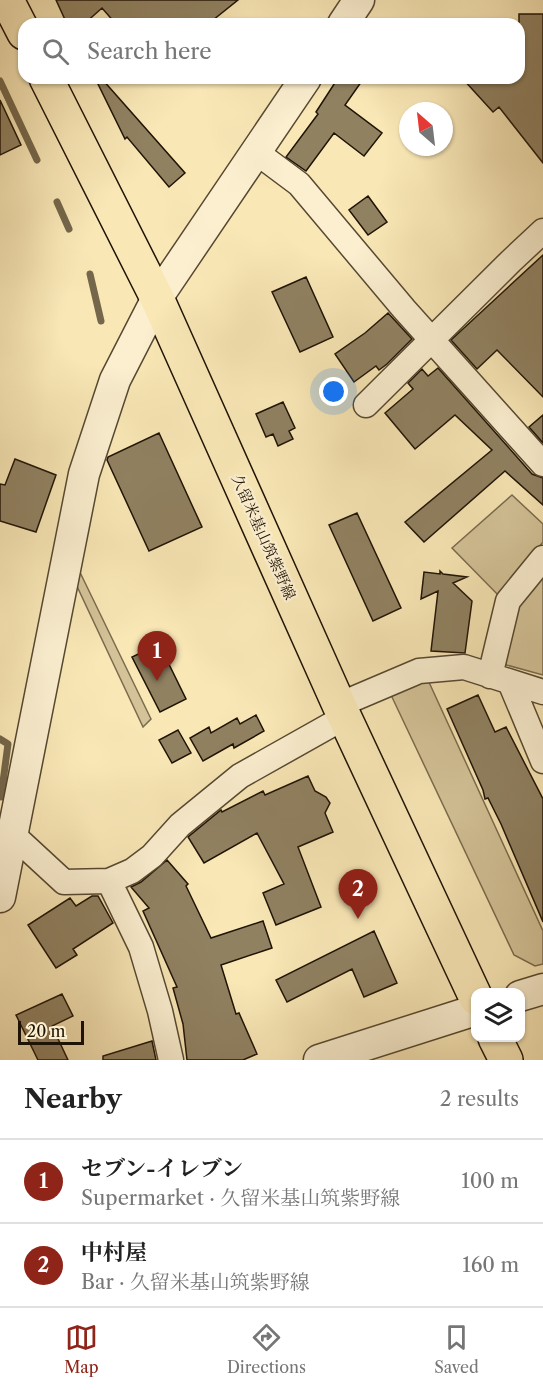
<!DOCTYPE html>
<html lang="en">
<head>
<meta charset="utf-8">
<style>
  :root { --surface:#fff; --page:#f6f6f6; --text:#222; --muted:#767676; --line:#e0e0e0; --accent:#8f2418 }
  body { margin:0; font-family:"Libre Caslon Text","Noto Serif JP",serif; background:var(--page); color:var(--text) }
  .controls { position:absolute; right:18px; bottom:18px; display:grid; overflow:hidden; border-radius:12px; box-shadow:0 2px 4px #0004 }
  .controls button { width:54px; height:54px; display:grid; place-items:center; padding:0; border:0; border-bottom:2px solid var(--line); background:var(--surface); color:var(--text); font:30px sans-serif }
  .compass { position:absolute; left:399px; top:102px; width:54px; height:54px; border-radius:50%; background:var(--surface); box-shadow:0 2px 4px #0004; rotate:332deg }
  .scale { position:absolute; left:18px; bottom:15px; width:66px; box-sizing:border-box; padding-left:6px; border:3px solid #1f1305; border-top:0; font-size:16px; line-height:21px; white-space:nowrap; color:#1f1305; -webkit-text-stroke:4px #fbefd0; paint-order:stroke }
  .you { position:absolute; left:334px; top:392px; width:21px; height:21px; margin:-15px; border:4px solid #fff; border-radius:50%; background:#1a73e8; box-shadow:0 0 0 9px #1a73e833 }
  .badge { display:grid; place-items:center; width:39px; height:39px; border-radius:50%; background:var(--accent); color:#fff; font-size:20px; font-weight:700 }
  .pin { position:absolute; translate:-50% -50px; filter:drop-shadow(0 2px 3px #0008) }
  .pin::after { content:''; position:absolute; top:32px; width:21px; height:18px; background:inherit; clip-path:polygon(0 0,100% 0,50% 100%) }
  .list { margin:0; padding:0; list-style:none }
  h2 { display:flex; justify-content:space-between; align-items:center; height:78px; margin:0; padding:0 24px; font-size:26px }
  h2 small { font-size:20px; font-weight:400; color:var(--muted) }
  .list li { display:grid; grid-template-columns:39px 1fr auto; gap:18px; align-items:center; box-sizing:border-box; height:84px; padding:0 24px; border-top:2px solid var(--line) }
  .list b { display:block; font-size:22px; white-space:nowrap }
  .list p { margin:0; font-size:20px; white-space:nowrap; color:var(--muted) }
  .list em { font-size:20px; font-style:normal; color:var(--muted) }
  .icon { flex:none; width:33px; height:33px; fill:none; stroke:currentColor; stroke-width:2; stroke-linecap:round; stroke-linejoin:round }
  .map { position:relative; flex:none; width:543px; height:1060px; overflow:hidden }
  .search { position:absolute; background:var(--surface); box-shadow:0 2px 4px #0004; left:18px; right:18px; top:18px; height:66px; display:flex; align-items:center; gap:15px; box-sizing:border-box; padding:0 21px; border-radius:18px; color:var(--muted); font-size:22px }
  .sheet { height:246px; background:var(--surface) }
  nav { display:flex; justify-content:space-around; align-items:center; box-sizing:border-box; height:84px; border-top:2px solid var(--line); background:var(--surface); font-size:16px; color:var(--muted) }
  nav a { display:grid; justify-items:center; gap:3px }
  nav .on { color:var(--accent) }
  .map>svg:first-child { display:block }
  .green { fill:#d4c398; stroke:#7a6b4e; stroke-width:1.5 }
  .lines { fill:none; stroke-linecap:round; stroke-linejoin:round }
  .stream { stroke:#75674b; stroke-width:7 }
  .building { fill:#908161; stroke:#1f1305; stroke-width:1.5 }
  .minor-casing { stroke:#564831; stroke-width:27 }
  .tertiary-casing { stroke:#564831; stroke-width:33 }
  .primary-casing { stroke:#1f1305; stroke-width:36 }
  .minor { stroke:#fbefd0; stroke-width:24 }
  .tertiary { stroke:#fbefd0; stroke-width:30 }
  .primary { stroke:#f9e7b6; stroke-width:33 }
  .labels { text-anchor:middle; dominant-baseline:central; stroke-width:4.5; stroke-linejoin:round; paint-order:stroke }
  .street-label { font-size:15px; fill:#1f1305; stroke:#fbefd0 }
</style>
</head>
<body>
<div class="map">
<svg width="543" height="1060" viewBox="0 0 543 1060">
  <rect width="100%" height="100%" fill="#f9e7b6"/>
  <filter id="stains"><feTurbulence type="fractalNoise" baseFrequency=".00333" numOctaves="4"/><feColorMatrix values="0 0 0 0 .2 0 0 0 0 .09 0 0 0 0 .02 0 0 0 .5 -.17"/></filter>
  <radialGradient id="worn" r=".72"><stop offset=".6" stop-color="#630" stop-opacity="0"/><stop offset="1" stop-color="#630" stop-opacity=".3"/></radialGradient>
  <path class="green" d="M512 495 543 524V542L499 596 452 548Z
    M75 562 151 719 143 727 75 582Z
    M543 570V675L503 664 516 602Z
    M428 680 543 931V964L535 966 514 955 391 695Z"/>
  <g class="lines">
    <path class="stream" d="M0 81 37 160
      M57 202 69 229
      M90 274 101 321
      M0 739 8 744 1 797"/>
  </g>
  <path class="building" d="M56 0H238L208 24H116L102 8 84 24H67Z
    M519 14H543V163L499 107 493 112 462 78H519Z
    M338 78H364L345 105 382 133 364 156 334 133 306 171 286 157 318 114 316 112Z
    M102 79 185 173 169 187 127 137 125 139 97 82Z
    M0 100 21 145 0 155Z
    M368 196 387 222 368 235 349 210Z
    M543 255V397L497 350 477 369 451 340Z
    M306 277 333 337 300 352 272 292Z
    M388 313 412 339 387 364 379 370 376 366 354 382 335 354 365 333Z
    M438 368 532 474 543 478V505L505 471 424 542 405 522 492 450 455 415 415 449 385 413 413 389 408 383 422 369 428 376Z
    M283 402 295 428 289 431 293 439 278 446 273 434 266 437 256 414Z
    M543 415V443L529 427Z
    M159 433 202 527 149 551 107 460 108 457Z
    M15 459 56 475 36 532 0 521V484L5 485Z
    M357 513 401 608 373 621 329 525Z
    M440 571 443 574 467 577 453 583 472 601 465 653 431 651 438 591 421 599 424 572 440 574Z
    M159 644 186 699 160 712 132 657Z
    M478 695 495 732 506 727 543 799V922L501 824 488 798 485 799 483 790 447 709Z
    M256 715 264 731 234 748 233 744 203 761 190 738 209 727 211 733 237 718 240 724Z
    M178 730 191 753 172 763 159 740Z
    M308 776 315 791 326 797 330 803 325 813 333 832 298 847 321 907 276 925 263 893 284 884 257 833 204 863 188 837 221 810 222 812 263 791 265 795Z
    M167 860 188 884 186 886 211 938 263 921 272 948 221 965 236 1014 239 1013 257 1054 243 1060H187L183 1024 173 988 177 987 143 911 149 908 131 887 141 882Z
    M92 896H98L113 923 73 949 77 955 56 968 28 925 70 898 76 906Z
    M374 931 397 983 364 997 352 969 287 1002 276 980Z
    M62 994 73 1016 52 1026 68 1060H38L16 1015Z
    M152 1041 156 1060H103V1056Z"/>
  <g class="lines">
    <defs>
      <path id="minor" d="M256 152 299 184 404 309 543 464
        M366 405 511 261 543 231
        M490 676 508 601 543 558
        M510 682 543 761
        M339 705 419 671 464 667 543 692
        M12 834 64 882 109 881 132 871 152 856 180 825 240 776 345 717
        M109 881 141 947 160 1011 171 1060"/>
      <path id="tertiary" d="M343 24 359 0
        M0 897 84 474 115 380 157 298 306 78
        M520 996 543 989
        M319 1060 476 1010"/>
      <path id="primary" d="M7 0 24 33
        M46 78 157 298 339 705 476 998
        M495 1038 506 1060"/>
    </defs>
    <use href="#minor" class="minor-casing"/>
    <use href="#tertiary" class="tertiary-casing"/>
    <use href="#primary" class="primary-casing"/>
    <use href="#minor" class="minor"/>
    <use href="#tertiary" class="tertiary"/>
    <use href="#primary" class="primary"/>
  </g>
  <g class="labels">
    <g class="street-label">
      <text transform="translate(264 537) rotate(66)">久留米基山筑紫野線</text>
    </g>
  </g>
  <rect width="100%" height="100%" filter="url(#stains)"/>
  <rect width="100%" height="100%" fill="url(#worn)"/>
</svg>
<div class="controls">
<button><svg class="icon" aria-label="layers" viewBox="0 0 24 24"><path d="M12 4l9 5-9 5-9-5zM3 14l9 5 9-5"/></svg></button>
</div>
<svg class="compass" viewBox="-18 -18 36 36"><path d="M0-13l5 13h-10z" fill="#e53935"/><path d="M0 13l5-13h-10z" fill="#767676"/></svg>
<div class="scale">20 m</div>
<div class="you"></div>
<div class="pin badge" style="left:157px;top:681px">1</div>
<div class="pin badge" style="left:358px;top:919px">2</div>
<div class="search"><svg class="icon" aria-label="search" viewBox="0 0 24 24"><circle cx="10" cy="10" r="6"/><path d="M15 15l6 6"/></svg>Search here</div>
</div>
<section class="sheet">
<h2>Nearby<small>2 results</small></h2>
<ul class="list">
<li><span class="badge">1</span><div><b>セブン-イレブン</b><p>Supermarket · 久留米基山筑紫野線</p></div><em>100 m</em></li>
<li><span class="badge">2</span><div><b>中村屋</b><p>Bar · 久留米基山筑紫野線</p></div><em>160 m</em></li>
</ul>
</section>
<nav>
<a class="on"><svg class="icon" aria-label="map" viewBox="0 0 24 24"><path d="M3 6l6-2 6 2 6-2v14l-6 2-6-2-6 2zM9 4v14M15 6v14"/></svg>Map</a>
<a><svg class="icon" aria-label="directions" viewBox="0 0 24 24"><path d="M12 3l9 9-9 9-9-9zM9 14v-3h6M13 9l2 2-2 2"/></svg>Directions</a>
<a><svg class="icon" aria-label="saved" viewBox="0 0 24 24"><path d="M7 4h10v16l-5-4-5 4z"/></svg>Saved</a>
</nav>
</body>
</html>
